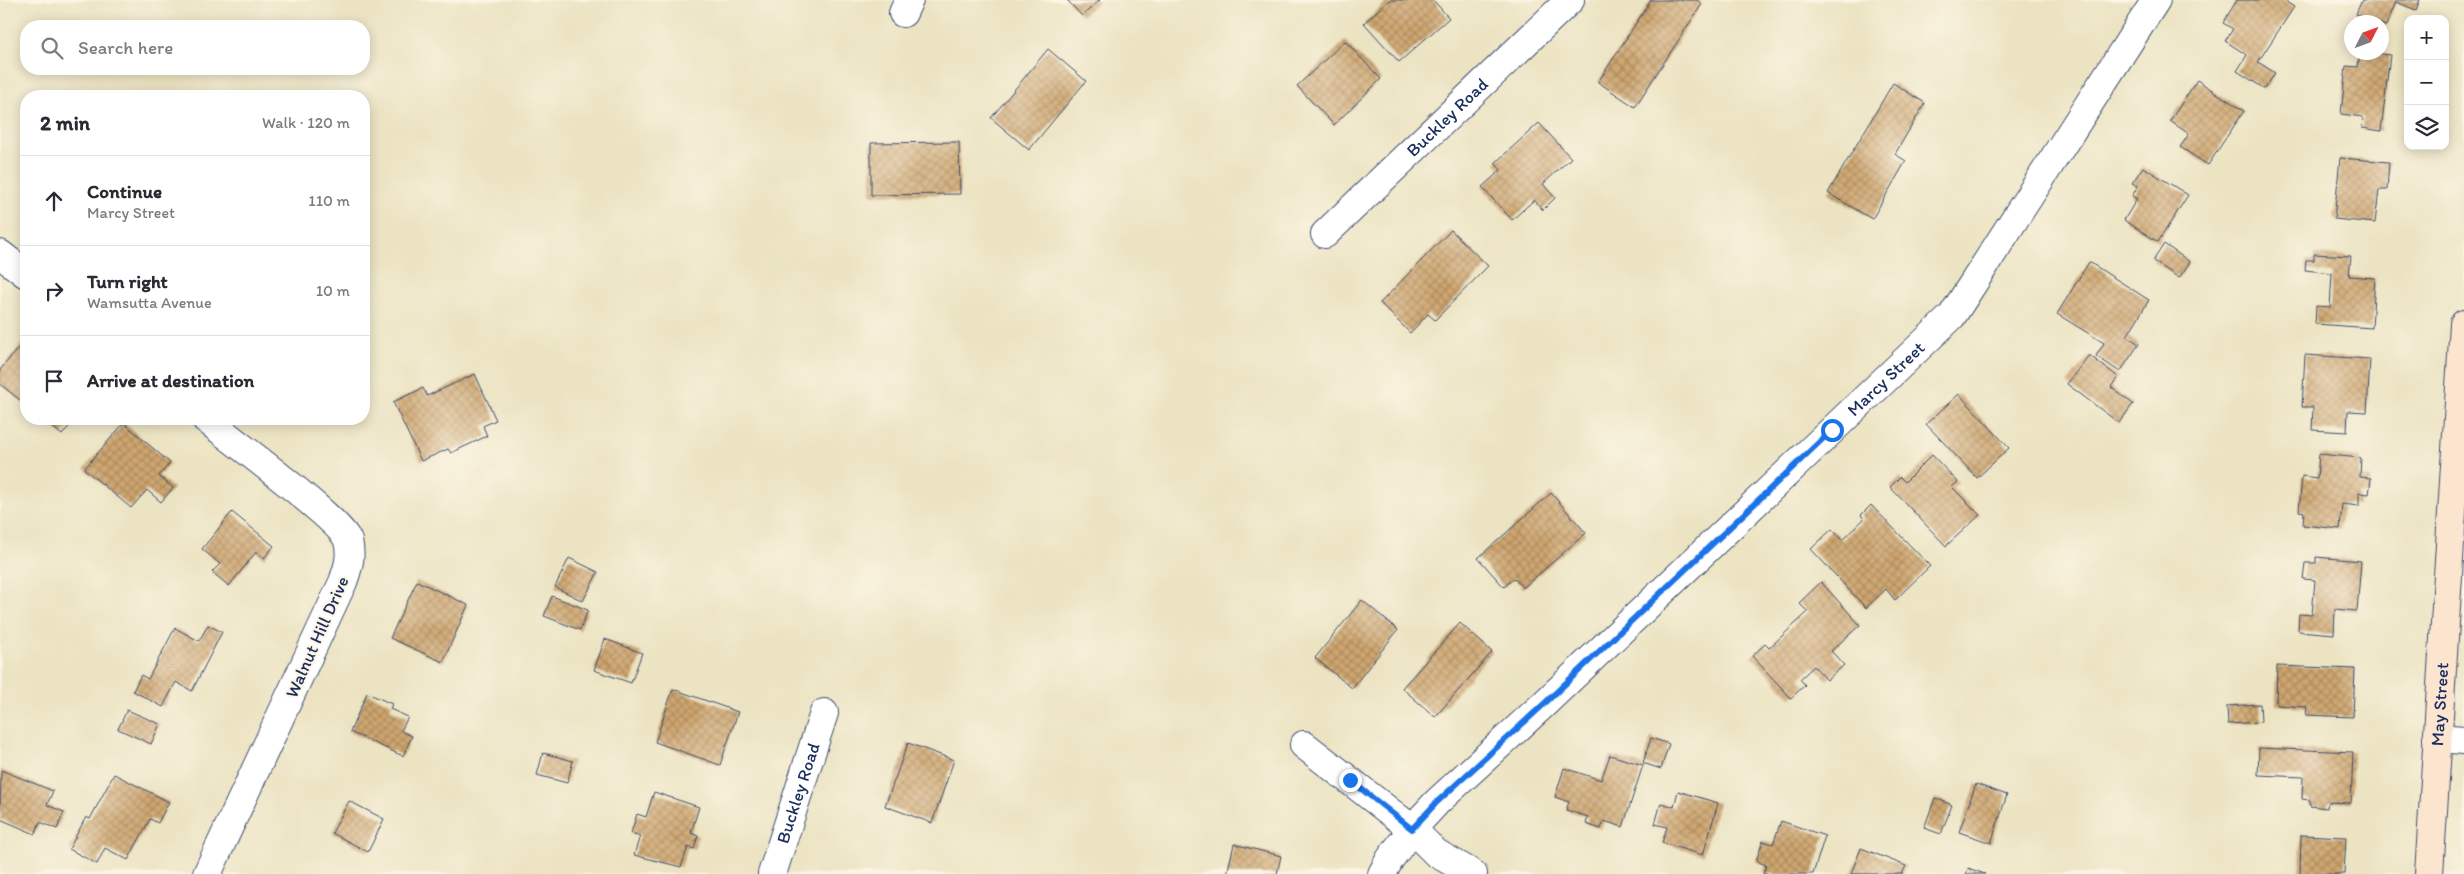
<!DOCTYPE html>
<html lang="en">
<head>
<meta charset="utf-8">
<style>
  :root { --surface:#fff; --page:#f2f2f3; --text:#2b2b33; --muted:#7c7c81; --line:#e1e1e2 }
  body { margin:0; font-family:Itim,sans-serif; background:var(--page); color:var(--text) }
  .controls { position:absolute; right:15px; top:15px; display:grid; overflow:hidden; border-radius:10px; box-shadow:0 2px 12px #0003 }
  .controls button { width:45px; height:45px; display:grid; place-items:center; padding:0; border:0; border-bottom:1px solid var(--line); background:var(--surface); color:var(--text); font:25px sans-serif }
  .compass { position:absolute; left:2344px; top:15px; width:45px; height:45px; border-radius:50%; background:var(--surface); box-shadow:0 2px 12px #0003; rotate:48deg }
  .stop { position:absolute; width:15px; height:15px; margin:-11px; border:4px solid #1a73e8; border-radius:50%; background:#fff }
  .stop.end { background:#1a73e8; border-color:#fff; box-shadow:0 1px 5px #0008 }
  .list { margin:0; padding:0; list-style:none }
  h2 { display:flex; justify-content:space-between; align-items:center; height:65px; margin:0; padding:0 20px; font-size:21px }
  h2 small { font-size:16px; font-weight:400; color:var(--muted) }
  .list li { display:grid; grid-template-columns:32px 1fr auto; gap:15px; align-items:center; box-sizing:border-box; height:90px; padding:0 20px; border-top:1px solid var(--line) }
  .list b { display:block; font-size:19px; white-space:nowrap }
  .list p { margin:0; font-size:16px; white-space:nowrap; color:var(--muted) }
  .list em { font-size:16px; font-style:normal; color:var(--muted) }
  .icon { flex:none; width:28px; height:28px; fill:none; stroke:currentColor; stroke-width:2; stroke-linecap:round; stroke-linejoin:round }
  .map { position:relative; flex:none; width:2464px; height:874px; overflow:hidden }
  .search { position:absolute; background:var(--surface); box-shadow:0 2px 12px #0003; left:20px; top:20px; width:350px; height:55px; display:flex; align-items:center; gap:12px; box-sizing:border-box; padding:0 18px; border-radius:20px; color:var(--muted); font-size:19px }
  .panel { position:absolute; background:var(--surface); box-shadow:0 2px 12px #0003; left:20px; top:90px; width:350px; height:335px; border-radius:20px }
  .map>svg:first-child { display:block }
  .building { fill:url(#building-cross-hatch) }
  .lines { fill:none; stroke-linecap:round; stroke-linejoin:round }
  .street-casing { stroke:#3a4a6d; stroke-width:30 }
  .secondary-casing { stroke:#3a4a6d; stroke-width:30 }
  .street { stroke:#fff; stroke-width:28 }
  .secondary { stroke:#fce5cf; stroke-width:28 }
  .route { stroke:#1a73e8; stroke-width:6 }
  .labels { text-anchor:middle; dominant-baseline:central; stroke-width:4; stroke-linejoin:round; paint-order:stroke }
  .street-label { font-size:18px; fill:#1b2f5e; stroke:#fcf5e5 }
</style>
</head>
<body>
<div class="map">
<svg width="2464" height="874" viewBox="0 0 2464 874">
  <defs>
    <pattern id="building-cross-hatch" width="8" height="8" patternUnits="userSpaceOnUse" patternTransform="scale(1.25)"><rect width="8" height="8" fill="#cfa66f"/><path d="M0 0l8 8M0 8l8-8" fill="none" stroke="#a7885e"/></pattern>
  </defs>
  <rect width="100%" height="100%" fill="#fcf5e5"/>
  <filter id="ink" filterUnits="userSpaceOnUse"><feTurbulence type="fractalNoise" baseFrequency=".02" numOctaves="2"/><feDisplacementMap in="SourceGraphic" scale="10" xChannelSelector="R" yChannelSelector="G"/><feConvolveMatrix kernelMatrix="1 2 1 2 8 2 1 2 1" color-interpolation-filters="sRGB"/></filter>
  <filter id="wash" filterUnits="userSpaceOnUse"><feTurbulence type="fractalNoise" baseFrequency=".0096" numOctaves="4" result="noise"/><feDisplacementMap in="SourceGraphic" scale="20" xChannelSelector="R" yChannelSelector="G"/><feGaussianBlur stdDeviation="1.12" result="paint"/><feColorMatrix in="noise" values="0 0 0 0 0 0 0 0 0 0 0 0 0 0 0 0 0 1.4 0 .05"/><feComposite in="paint" operator="in"/></filter>
  <g filter="url(#wash)">
    <rect width="100%" height="100%" fill="#ebe3c1"/>
    <g id="blocks">
      <path class="building" d="M1067 0H1100L1082 16Z
        M1389 0H1433L1449 18 1399 62 1364 23Z
        M1651 0H1697L1702 4 1635 107 1598 82Z
        M2237 0H2283L2294 7 2258 62 2275 73 2265 89 2237 71 2247 55 2225 41 2233 29 2223 23Z
        M2362 0H2420L2416 10 2396 2 2386 26 2356 14Z
        M1345 41 1381 79 1334 125 1297 86Z
        M1048 49 1086 81 1029 150 991 118Z
        M2360 52 2390 55 2381 131 2362 128 2363 117 2341 114 2346 66 2358 67Z
        M2197 80 2244 111 2208 165 2180 147 2189 134 2170 121Z
        M1893 83 1925 103 1895 154 1906 161 1872 219 1828 193Z
        M1539 123 1571 158 1543 184 1555 198 1543 210 1534 200 1512 220 1482 187 1501 170 1495 163Z
        M959 142 960 194 871 195V143Z
        M2340 158 2389 162 2387 190H2379L2375 223 2334 219Z
        M2143 167 2188 195 2158 242 2124 220 2137 199 2132 196 2138 186 2132 183Z
        M1451 230 1488 266 1435 320 1428 314 1410 333 1380 303Z
        M2164 244 2190 262 2179 278 2153 261Z
        M2314 254 2351 256 2349 276 2375 278 2372 328 2315 324 2316 306 2330 307 2332 273 2305 270 2306 260H2314Z
        M2089 262 2149 300 2127 336 2139 344 2120 372 2096 356 2104 343 2057 314Z
        M24 341 26 343V405L0 384V370Z
        M2089 355 2118 377 2111 387 2133 404 2119 423 2067 384Z
        M2305 355 2370 359 2367 412 2348 411 2347 432 2312 430 2313 407H2302Z
        M475 374 496 420 483 426 487 436 451 453 448 449 421 461 393 402 423 388 427 396Z
        M1959 394 2009 448 1977 478 1926 424Z
        M43 419H75L62 435Z
        M124 423 170 463 159 476 173 488 161 502 147 490 131 508 84 469Z
        M2319 454 2361 458 2360 477 2371 478 2369 494 2359 493V506L2342 504 2340 529 2303 525 2304 512 2299 511 2302 476 2317 478Z
        M1932 455 1958 482 1952 487 1980 515 1946 546 1890 487 1900 477 1905 482Z
        M1551 493 1586 533 1523 588 1514 578 1504 587 1478 558Z
        M1871 505 1930 566 1895 600 1886 589 1866 608 1811 549 1832 529 1842 540 1864 519 1861 515Z
        M232 512 274 546 264 558 256 552 229 586 212 572 220 564 202 549Z
        M2316 557 2361 561 2357 611 2335 609 2334 634 2298 631 2299 614 2312 615 2315 580 2303 579 2305 563H2316Z
        M569 558 598 572 583 601 555 587Z
        M417 581 468 605 443 662 390 638Z
        M1821 582 1860 625 1831 651 1844 665 1827 680 1814 666 1800 679 1805 685 1791 698 1752 656 1765 644 1769 648 1808 612 1799 603Z
        M552 596 588 610 580 630 544 616Z
        M1362 600 1398 630 1352 688 1315 658Z
        M1460 623 1492 652 1435 717 1402 688Z
        M208 625 222 632 192 691 176 682 163 707 133 691 141 675 148 679 175 628 199 641Z
        M605 639 642 653 631 683 594 670Z
        M2277 666 2355 669 2353 717 2306 715 2307 707 2276 705Z
        M673 689 738 712 720 765 655 742Z
        M367 693 392 704 390 709 408 717 401 731 412 736 403 756 350 732Z
        M2260 704 2261 722 2228 724 2227 706Z
        M127 710 160 724 151 744 118 729Z
        M1651 738 1669 744 1661 769 1643 763Z
        M908 743 954 760 932 823 885 806Z
        M2259 748 2353 752 2351 803 2328 802 2327 808 2310 806V800L2302 799 2303 777 2258 775Z
        M543 753 573 761 567 783 537 775Z
        M1610 755 1643 765 1623 827 1604 821 1601 829 1586 824 1588 817 1566 810 1569 802 1555 797 1564 768 1601 780Z
        M1 770 53 791 47 805 64 812 57 829 40 822 35 834 0 819Z
        M114 774 169 802 158 823 150 819 128 860 105 848 97 864 69 849 86 817 90 819Z
        M1976 784 2007 795 1991 843 1959 832Z
        M1678 791 1718 803 1703 855 1662 843 1667 827 1655 824 1661 803 1674 807Z
        M654 792 699 807 691 833 698 836 694 849 688 847 681 867 634 855 640 836 631 833 637 814 646 817Z
        M1935 798 1952 805 1941 834 1924 828Z
        M349 801 384 819 368 852 332 833Z
        M1781 821 1825 836 1813 874H1763L1766 865 1756 861 1763 841 1773 844Z
        M2301 835 2346 837 2344 874H2300Z
        M1234 844 1281 856 1277 874H1227Z
        M1861 848 1906 866 1902 874H1851Z
        M1968 868 1985 874H1966Z"/>
    </g>
  </g>
  <g filter="url(#ink)">
    <use href="#blocks" fill-opacity="0" stroke="#3a4a6d" stroke-width="1"/>
    <g class="lines">
      <defs>
        <g id="street">
          <path d="M903 13 909 0"/>
          <path id="s1" d="M1325 234 1570 0"/>
          <path d="M0 254 26 274"/>
          <path d="M206 419C229 438 342 521 348 541 352 556 348 568 343 582L207 874"/>
          <path d="M2437 738 2464 740"/>
          <path d="M1304 745 1412 829 1436 853 1473 874"/>
          <path id="s2" d="M772 874 824 713"/>
          <path id="s3" d="M1382 874 1390 859 1412 829 1437 802 1544 704 1952 316 2156 0"/>
        </g>
        <g id="secondary">
          <path id="s4" d="M2429 874 2464 324"/>
        </g>
      </defs>
      <use href="#street" class="street-casing"/>
      <use href="#secondary" class="secondary-casing"/>
      <use href="#street" class="street"/>
      <use href="#secondary" class="secondary"/>
    </g>
  </g>
  <g class="lines" filter="url(#ink)">
    <path class="route" d="M1350 780 1412 829 1437 802 1544 704 1832 430"/>
  </g>
  <g class="labels">
    <g class="street-label">
      <text stroke="none"><textPath href="#s1" startOffset="169">Buckley Road</textPath></text>
      <text stroke="none"><textPath href="#s3" startOffset="708">Marcy Street</textPath></text>
      <text transform="translate(317 637) rotate(-66)">Walnut Hill Drive</text>
      <text stroke="none"><textPath href="#s4" startOffset="170">May Street</textPath></text>
      <text stroke="none"><textPath href="#s2" startOffset="85">Buckley Road</textPath></text>
    </g>
  </g>
</svg>
<div class="controls">
<button>+</button>
<button>−</button>
<button><svg class="icon" aria-label="layers" viewBox="0 0 24 24"><path d="M12 4l9 5-9 5-9-5zM3 14l9 5 9-5"/></svg></button>
</div>
<svg class="compass" viewBox="-18 -18 36 36"><path d="M0-13l5 13h-10z" fill="#e53935"/><path d="M0 13l5-13h-10z" fill="#7c7c81"/></svg>
<div class="stop" style="left:1832px;top:430px"></div>
<div class="stop end" style="left:1350px;top:780px"></div>
<div class="search"><svg class="icon" aria-label="search" viewBox="0 0 24 24"><circle cx="10" cy="10" r="6"/><path d="M15 15l6 6"/></svg>Search here</div>
<section class="panel">
<h2>2 min<small>Walk · 120 m</small></h2>
<ul class="list">
<li><svg class="icon" aria-label="ahead" viewBox="0 0 24 24"><path d="M12 20V5M6 11l6-6 6 6"/></svg><div><b>Continue</b><p>Marcy Street</p></div><em>110 m</em></li>
<li><svg class="icon" aria-label="right" viewBox="0 0 24 24"><path d="M7 20v-9h11M14 6l5 5-5 5"/></svg><div><b>Turn right</b><p>Wamsutta Avenue</p></div><em>10 m</em></li>
<li><svg class="icon" aria-label="arrive" viewBox="0 0 24 24"><path d="M6 21V4h12l-3 4 3 4H6"/></svg><div><b>Arrive at destination</b></div></li>
</ul>
</section>
</div>
</body>
</html>
